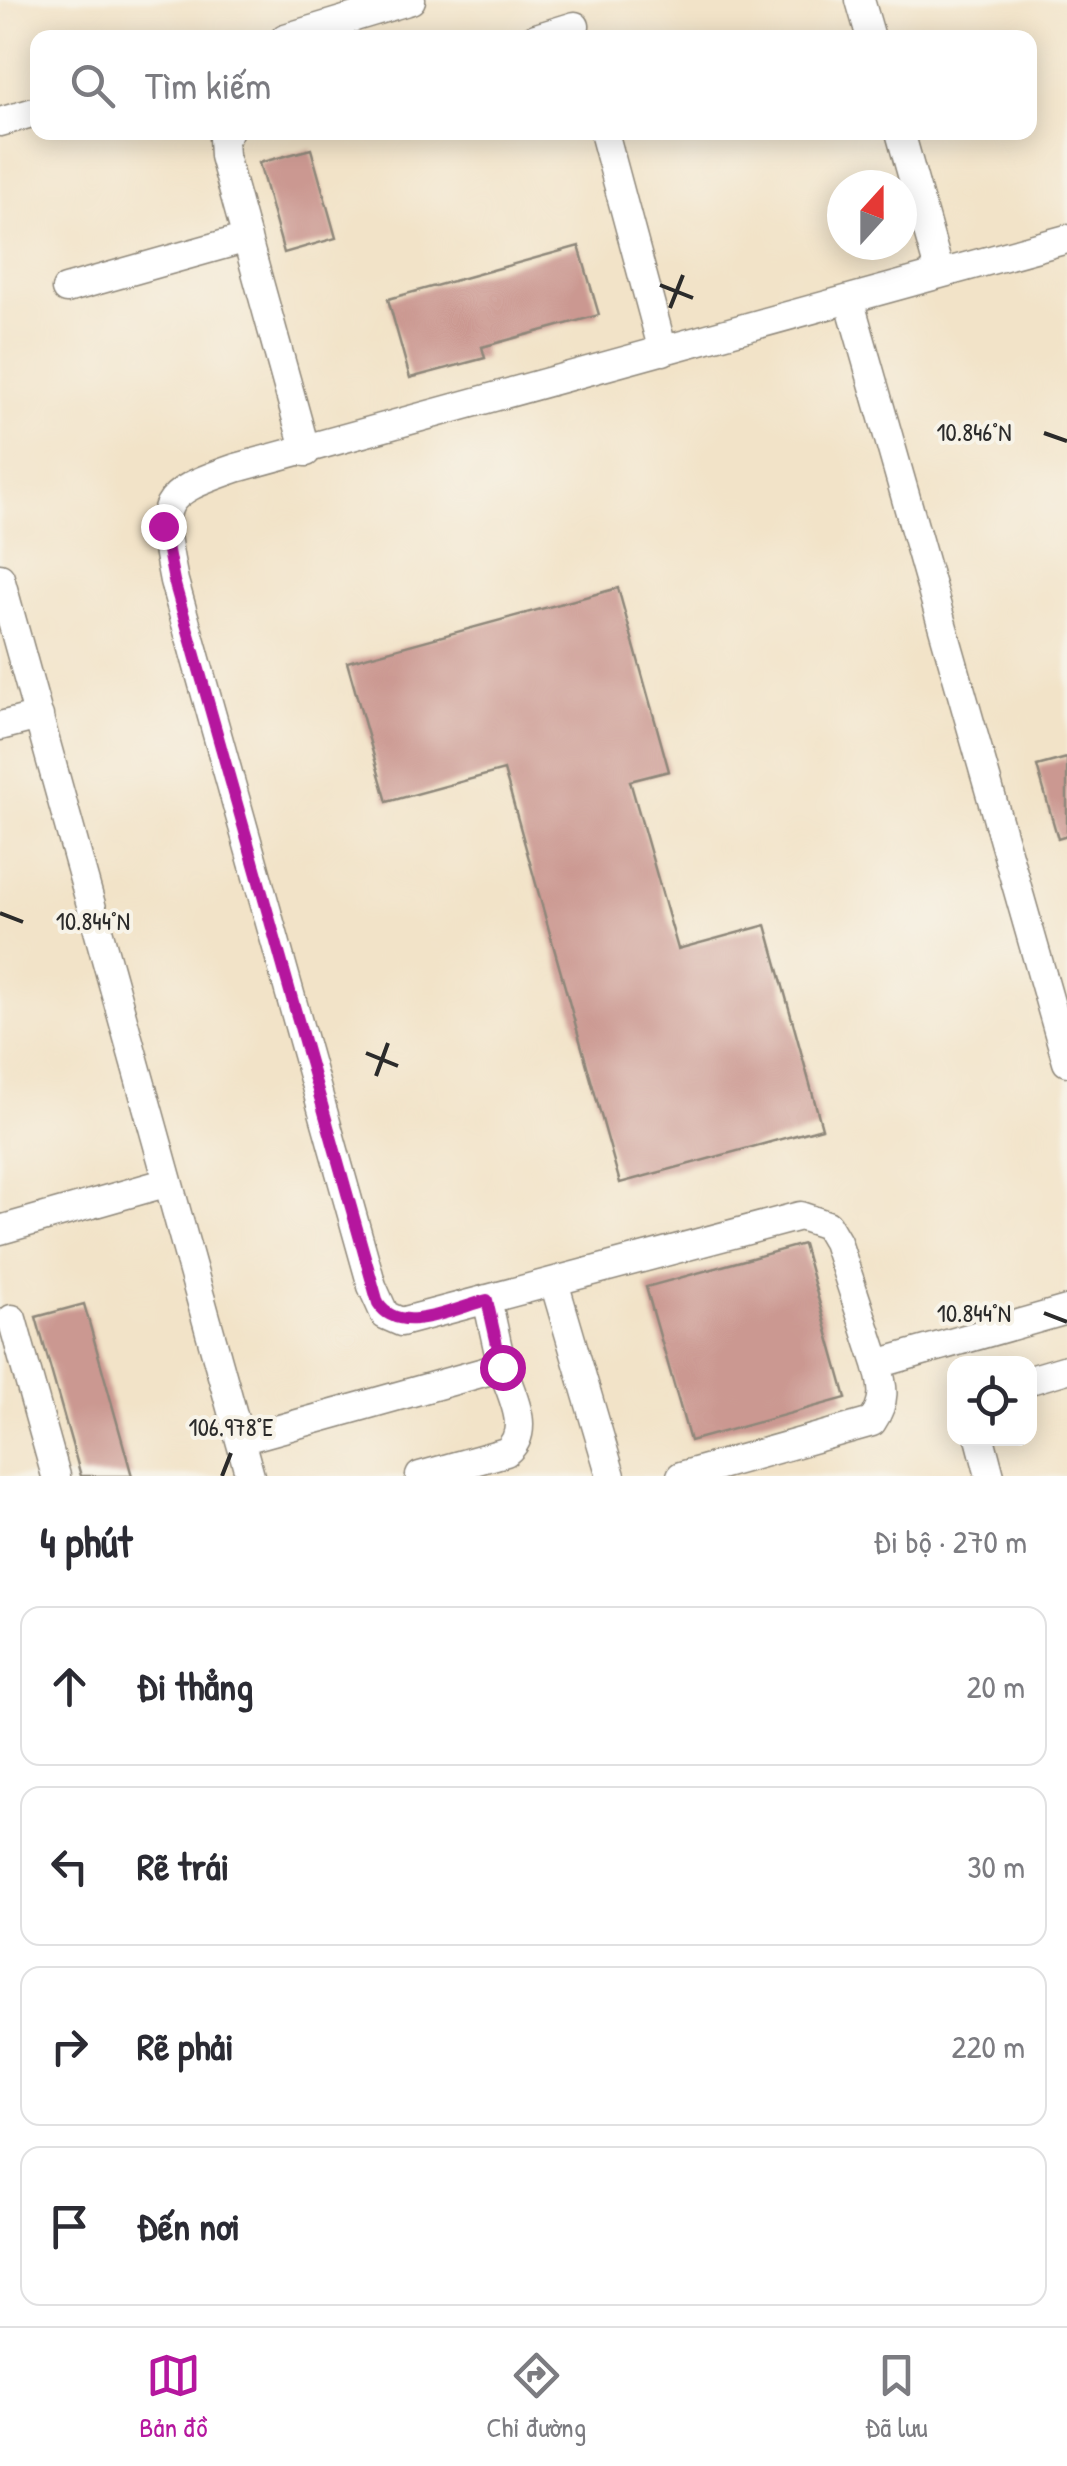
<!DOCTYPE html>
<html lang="vi">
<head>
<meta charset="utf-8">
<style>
  :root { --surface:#fff; --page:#f2f2f3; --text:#2b2b33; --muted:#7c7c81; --line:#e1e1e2; --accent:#b5179e }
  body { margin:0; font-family:"Patrick Hand",sans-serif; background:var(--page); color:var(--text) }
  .controls { position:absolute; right:30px; bottom:30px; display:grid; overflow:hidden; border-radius:20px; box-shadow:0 5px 25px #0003 }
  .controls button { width:90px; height:90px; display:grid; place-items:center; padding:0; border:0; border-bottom:2px solid var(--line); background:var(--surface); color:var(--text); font:50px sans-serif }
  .compass { position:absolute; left:827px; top:170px; width:90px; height:90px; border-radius:50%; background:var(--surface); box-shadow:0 5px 25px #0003; rotate:21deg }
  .stop { position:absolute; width:30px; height:30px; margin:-22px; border:8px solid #b5179e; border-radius:50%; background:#fff }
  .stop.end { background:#b5179e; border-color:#fff; box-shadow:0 2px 10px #0008 }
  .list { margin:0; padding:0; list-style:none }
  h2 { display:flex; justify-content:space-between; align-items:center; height:130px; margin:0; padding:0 40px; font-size:42px }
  h2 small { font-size:32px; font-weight:400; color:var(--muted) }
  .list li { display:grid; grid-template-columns:65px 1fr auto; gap:30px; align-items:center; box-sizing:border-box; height:160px; margin:0 20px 20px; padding:0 20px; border:2px solid var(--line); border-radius:20px }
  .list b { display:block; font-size:38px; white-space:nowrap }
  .list em { font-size:32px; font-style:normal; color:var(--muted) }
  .icon { flex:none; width:55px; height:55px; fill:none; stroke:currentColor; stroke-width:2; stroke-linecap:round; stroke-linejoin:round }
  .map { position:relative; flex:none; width:1067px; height:1476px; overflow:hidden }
  .search { position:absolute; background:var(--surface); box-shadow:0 5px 25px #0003; left:30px; right:30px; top:30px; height:110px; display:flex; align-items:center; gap:25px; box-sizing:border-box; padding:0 35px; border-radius:20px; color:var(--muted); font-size:38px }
  .sheet { height:850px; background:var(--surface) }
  nav { display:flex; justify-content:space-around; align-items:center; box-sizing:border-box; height:140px; border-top:2px solid var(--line); background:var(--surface); font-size:28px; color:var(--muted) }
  nav a { display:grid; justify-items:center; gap:5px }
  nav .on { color:var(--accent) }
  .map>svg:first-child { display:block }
  .building { fill:#cb9891 }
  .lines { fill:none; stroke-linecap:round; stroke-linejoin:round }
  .minor-casing { stroke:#8e877a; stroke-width:31 }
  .minor { stroke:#fff; stroke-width:28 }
  .route { stroke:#b5179e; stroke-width:12 }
  .ticks { fill:none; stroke:#2b2b2b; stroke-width:4 }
  .ticks-label { font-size:25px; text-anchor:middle; fill:#2b2b2b; stroke:#f7f3e8; stroke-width:8; stroke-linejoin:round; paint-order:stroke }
</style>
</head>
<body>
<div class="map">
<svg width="1067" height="1476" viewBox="0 0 1067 1476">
  <rect width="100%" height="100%" fill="#f7f3e8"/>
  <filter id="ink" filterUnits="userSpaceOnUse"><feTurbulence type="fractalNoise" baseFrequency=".01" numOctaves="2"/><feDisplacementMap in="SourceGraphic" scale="20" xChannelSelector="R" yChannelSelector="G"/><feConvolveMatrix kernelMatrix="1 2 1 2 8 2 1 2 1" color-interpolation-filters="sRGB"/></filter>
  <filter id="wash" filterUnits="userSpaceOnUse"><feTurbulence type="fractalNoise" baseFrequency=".0048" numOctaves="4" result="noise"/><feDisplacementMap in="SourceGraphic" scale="40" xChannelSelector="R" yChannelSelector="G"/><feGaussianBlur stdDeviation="2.25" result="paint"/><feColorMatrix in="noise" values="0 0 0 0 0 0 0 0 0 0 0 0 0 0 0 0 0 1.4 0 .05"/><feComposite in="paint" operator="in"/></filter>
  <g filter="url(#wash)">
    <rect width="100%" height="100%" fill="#f2e3c8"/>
    <g id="blocks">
      <path class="building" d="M311 149 336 238 284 253 259 163Z
        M579 246 599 315 482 347 485 358 410 378 388 299Z
        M618 588 669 771 630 781 678 949 766 925 822 1128 620 1183 504 770 387 802 347 662Z
        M1067 758V836L1058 839 1037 766Z
        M803 1244 846 1398 690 1441 646 1287Z
        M84 1304 132 1476H81L36 1317Z"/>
    </g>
  </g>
  <g filter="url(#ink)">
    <use href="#blocks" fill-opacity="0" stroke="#8e877a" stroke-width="2.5"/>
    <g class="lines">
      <defs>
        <path id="minor" d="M860 0 871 38
          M285 38 411 0
          M536 38 575 26
          M0 122 38 111
          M228 132 223 138 224 156 306 452
          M604 132 663 351
          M900 132 940 274
          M1067 239 236 468C158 495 158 501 174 581L372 1286 385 1315 401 1322 800 1216 827 1225 837 1242 877 1364 1067 1310
          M66 289 247 238
          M849 299 1067 1062
          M0 578 250 1476
          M0 726 39 716
          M0 1230 165 1183
          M554 1282 611 1476
          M12 1319 56 1476
          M1030 1380 1067 1369
          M980 1438 990 1476
          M240 1440 502 1367 487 1299
          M420 1476 506 1452C533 1431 511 1395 502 1367
          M681 1476 872 1422C886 1401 884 1388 877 1364"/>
      </defs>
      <use href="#minor" class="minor-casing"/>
      <use href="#minor" class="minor"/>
    </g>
  </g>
  <g class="lines" filter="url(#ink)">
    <path class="route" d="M163 526 174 581 378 1303C399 1337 455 1308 487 1300L502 1367"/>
  </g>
  <path class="ticks" d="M660 285 693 298M670 308 683 275M1044 433 1067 441M0 913 23 922M366 1053 398 1066M376 1076 388 1043M1044 1313 1067 1322M222 1476 231 1453"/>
  <g class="ticks-label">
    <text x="974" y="441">10.846°N</text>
    <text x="93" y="930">10.844°N</text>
    <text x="974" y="1322">10.844°N</text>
    <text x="231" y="1436">106.978°E</text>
  </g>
</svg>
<div class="controls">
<button><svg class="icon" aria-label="locate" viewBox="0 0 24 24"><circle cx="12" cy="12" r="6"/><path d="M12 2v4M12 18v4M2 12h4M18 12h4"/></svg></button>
</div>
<svg class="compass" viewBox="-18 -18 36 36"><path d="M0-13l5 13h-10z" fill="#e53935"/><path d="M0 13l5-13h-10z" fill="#7c7c81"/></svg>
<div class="stop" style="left:502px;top:1367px"></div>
<div class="stop end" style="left:163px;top:526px"></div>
<div class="search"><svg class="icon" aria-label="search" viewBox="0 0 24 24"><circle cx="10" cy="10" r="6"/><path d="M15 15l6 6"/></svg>Tìm kiếm</div>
</div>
<section class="sheet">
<h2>4 phút<small>Đi bộ · 270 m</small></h2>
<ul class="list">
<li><svg class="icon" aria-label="ahead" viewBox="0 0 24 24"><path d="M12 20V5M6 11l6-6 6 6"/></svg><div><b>Đi thẳng</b></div><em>20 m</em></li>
<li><svg class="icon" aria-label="left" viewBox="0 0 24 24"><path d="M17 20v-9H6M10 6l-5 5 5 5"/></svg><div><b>Rẽ trái</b></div><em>30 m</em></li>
<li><svg class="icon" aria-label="right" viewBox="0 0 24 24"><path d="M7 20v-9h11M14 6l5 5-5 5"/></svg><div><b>Rẽ phải</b></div><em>220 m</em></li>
<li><svg class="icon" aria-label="arrive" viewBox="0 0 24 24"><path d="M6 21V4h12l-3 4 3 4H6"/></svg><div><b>Đến nơi</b></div></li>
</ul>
</section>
<nav>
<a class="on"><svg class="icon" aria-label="map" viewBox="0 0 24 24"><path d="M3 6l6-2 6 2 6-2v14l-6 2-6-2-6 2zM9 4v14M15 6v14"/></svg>Bản đồ</a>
<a><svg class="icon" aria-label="directions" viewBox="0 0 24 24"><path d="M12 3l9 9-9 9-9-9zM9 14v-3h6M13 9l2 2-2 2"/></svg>Chỉ đường</a>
<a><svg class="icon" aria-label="saved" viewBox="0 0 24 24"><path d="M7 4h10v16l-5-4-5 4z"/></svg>Đã lưu</a>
</nav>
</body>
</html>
